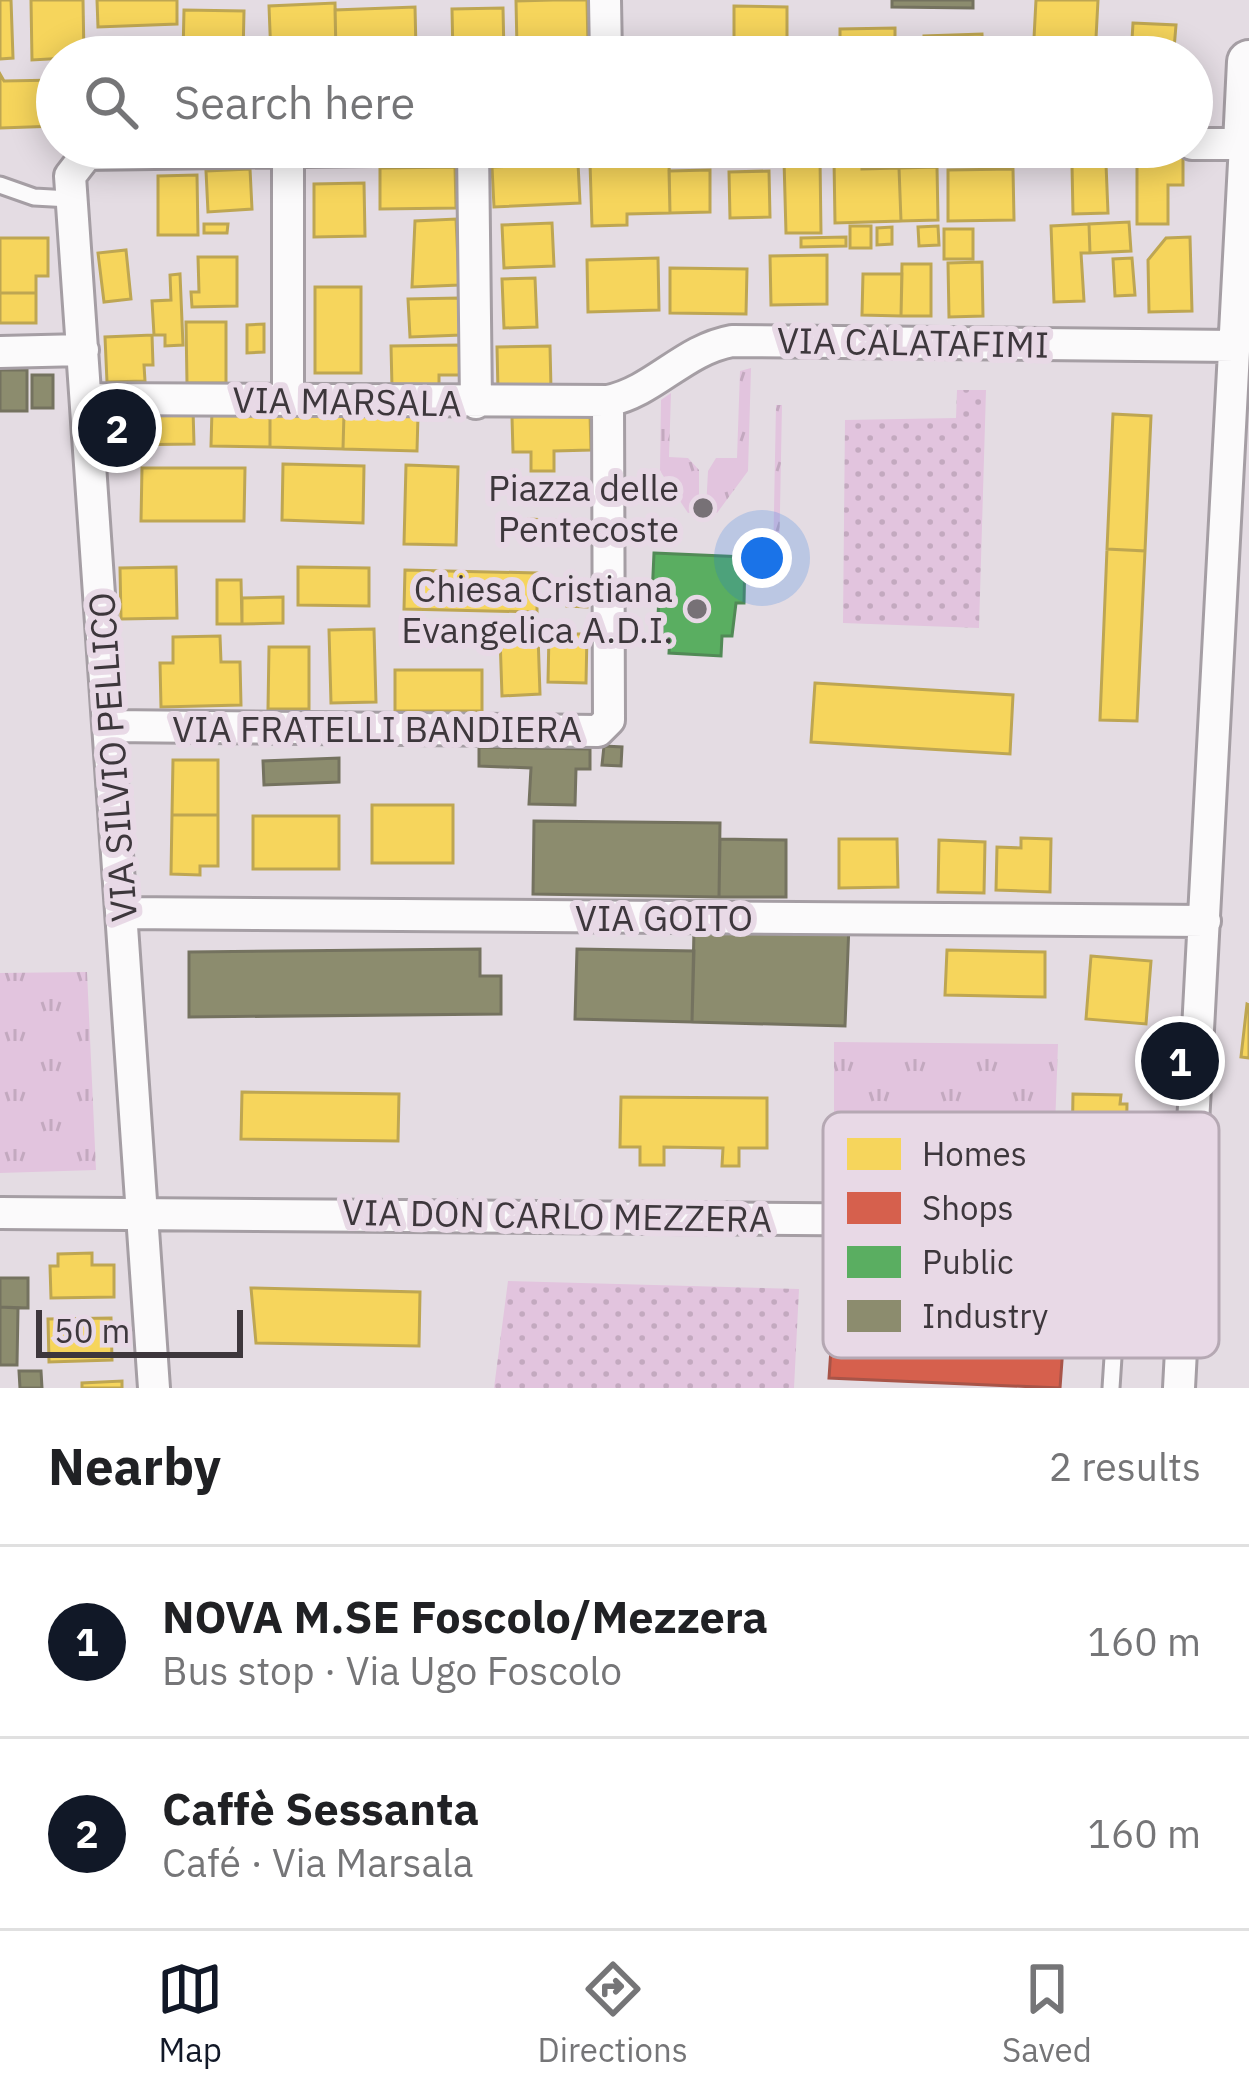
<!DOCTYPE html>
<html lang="en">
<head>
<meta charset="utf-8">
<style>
  :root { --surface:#fff; --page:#f2f2f2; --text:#202124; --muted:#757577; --line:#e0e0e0; --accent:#111827 }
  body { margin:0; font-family:"IBM Plex Sans",sans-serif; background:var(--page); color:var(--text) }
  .scale { position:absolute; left:36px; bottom:30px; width:207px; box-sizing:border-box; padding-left:12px; border:6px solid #3d373c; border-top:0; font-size:33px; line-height:42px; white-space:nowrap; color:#3d373c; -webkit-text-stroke:9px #e8d9e6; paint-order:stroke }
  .you { position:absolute; left:762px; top:558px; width:42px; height:42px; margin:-30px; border:9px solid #fff; border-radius:50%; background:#1a73e8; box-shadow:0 0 0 18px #1a73e833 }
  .badge { display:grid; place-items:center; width:78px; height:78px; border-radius:50%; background:var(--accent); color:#fff; font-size:39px; font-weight:700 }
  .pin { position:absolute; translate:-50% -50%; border:6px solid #fff; box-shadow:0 3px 12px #0006 }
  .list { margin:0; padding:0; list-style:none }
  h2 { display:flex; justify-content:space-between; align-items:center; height:156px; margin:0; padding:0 48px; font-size:51px }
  h2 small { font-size:39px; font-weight:400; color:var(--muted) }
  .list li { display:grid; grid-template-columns:78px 1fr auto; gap:36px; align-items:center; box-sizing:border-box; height:192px; padding:0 48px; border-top:3px solid var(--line) }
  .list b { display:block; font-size:45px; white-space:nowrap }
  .list p { margin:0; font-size:39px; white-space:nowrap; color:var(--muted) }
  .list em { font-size:39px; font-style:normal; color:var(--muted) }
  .icon { flex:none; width:66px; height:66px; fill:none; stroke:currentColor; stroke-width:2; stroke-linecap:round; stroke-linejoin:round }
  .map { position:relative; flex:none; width:1249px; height:1388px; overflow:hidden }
  .search { position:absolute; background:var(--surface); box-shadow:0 6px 30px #0003; left:36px; right:36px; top:36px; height:132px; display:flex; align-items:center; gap:30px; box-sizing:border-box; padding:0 42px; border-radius:66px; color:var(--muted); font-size:45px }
  .sheet { height:540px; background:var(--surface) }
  nav { display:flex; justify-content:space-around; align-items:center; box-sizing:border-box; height:168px; border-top:3px solid var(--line); background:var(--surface); font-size:33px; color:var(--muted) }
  nav a { display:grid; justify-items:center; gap:6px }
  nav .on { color:var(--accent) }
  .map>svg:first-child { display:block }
  .grass { fill:url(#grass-tufts) }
  .park { fill:url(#park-dots) }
  .homes { fill:#f6d55c; stroke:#bea652; stroke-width:3 }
  .shops { fill:#d6604d; stroke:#a85448; stroke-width:3 }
  .public { fill:#5aae61; stroke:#518a56; stroke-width:3 }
  .industry { fill:#8c8c6e; stroke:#74725f; stroke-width:3 }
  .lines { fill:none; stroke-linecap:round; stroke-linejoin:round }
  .lane-casing { stroke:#a59ea4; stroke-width:21 }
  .street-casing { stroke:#a59ea4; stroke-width:36 }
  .secondary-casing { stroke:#a59ea4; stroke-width:48 }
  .lane { stroke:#fbfafb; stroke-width:15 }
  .street { stroke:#fbfafb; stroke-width:30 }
  .secondary { stroke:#fbfafb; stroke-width:42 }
  .poi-dot { fill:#777176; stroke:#e8d9e6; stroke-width:4.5 }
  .labels { text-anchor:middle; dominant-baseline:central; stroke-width:12; stroke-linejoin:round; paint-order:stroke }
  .street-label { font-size:36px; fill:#3d373c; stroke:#e8d9e6 }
  .poi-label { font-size:36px; fill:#3d373c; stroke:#e8d9e6; text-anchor:end }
  .key { fill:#e8d9e6; stroke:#b5a8b3; stroke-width:3 }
  .key-label { font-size:33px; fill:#3d373c }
</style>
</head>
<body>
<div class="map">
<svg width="1249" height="1388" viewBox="0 0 1249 1388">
  <defs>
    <pattern id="grass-tufts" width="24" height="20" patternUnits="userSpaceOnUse" patternTransform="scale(3)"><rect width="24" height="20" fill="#e2c4de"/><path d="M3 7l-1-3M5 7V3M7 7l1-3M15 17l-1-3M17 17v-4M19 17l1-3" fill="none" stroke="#c3a9bf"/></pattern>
    <pattern id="park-dots" width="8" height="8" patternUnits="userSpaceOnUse" patternTransform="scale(3)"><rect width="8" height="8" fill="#e2c4de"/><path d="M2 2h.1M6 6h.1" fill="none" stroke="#c3a9bf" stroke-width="1.8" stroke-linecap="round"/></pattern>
  </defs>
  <rect width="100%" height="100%" fill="#e4dce3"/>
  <path class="grass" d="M751 368 748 471 717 513 706 509 708 471 716 458H737L740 371Z
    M671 393 669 457 688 458 699 470V510L688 513 660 471 661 400Z
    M776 405H782L779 563H773Z
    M87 972 96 1170 0 1173V973Z
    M834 1042 1058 1044 1053 1183 834 1184Z"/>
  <path class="park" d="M957 390H986L979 628 843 623 845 420 956 418Z
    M508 1281 799 1289 794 1388H494Z"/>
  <path class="homes" d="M0 0H11L13 58 0 59Z
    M31 0H83L84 57 32 60Z
    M97 0H177V24L98 27Z
    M553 0H587L588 46 517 48 516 1Z
    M1036 0H1098L1095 57H1033Z
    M335 3 336 57H271L269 6Z
    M734 6 787 7V53L728 57 734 52Z
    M415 7 416 50 336 52 335 10Z
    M503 8 504 55 453 57 452 9Z
    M184 10 244 11 243 56 183 55Z
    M1133 23 1176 25 1174 49H1163V57H1131Z
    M895 28V57H840V29Z
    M982 34 983 57H925L924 36Z
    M0 74 4 81 57 80V126L0 128Z
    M1137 156H1183V185H1168V224H1137Z
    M820 159 821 233H786L784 160Z
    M834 159H862V169L899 168 901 221 835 223Z
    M669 161 670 213 627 214V225L592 226 590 163Z
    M578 163 580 203 494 207 492 167Z
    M1106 164 1108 213 1073 214 1072 165Z
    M455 167 456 208 380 209V168Z
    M937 167 938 220 901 221 899 168Z
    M250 169 252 209 208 212 206 171Z
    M1013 169 1014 220 948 221V170Z
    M710 170V212L670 213 669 171Z
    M769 171 770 217 730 218 729 172Z
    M197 175 198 235H158V176Z
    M364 183 365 236 314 237V184Z
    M456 219 459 285 412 287 415 221Z
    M1129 222 1131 251 1090 253 1089 224Z
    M552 223 554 266 504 268 502 225Z
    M204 224H228L227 233H204Z
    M1089 224 1090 253H1081L1084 301 1054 302 1051 226Z
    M850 226H871V248H850Z
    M938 226 939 245 919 246 918 227Z
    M892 227V244L877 245V228Z
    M944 229H973V259H944Z
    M846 237V246L801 247V238Z
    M1190 237 1192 311 1149 312 1148 260 1166 238Z
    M0 238H48V276H36V293H0Z
    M126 250 131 299 104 302 98 253Z
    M827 255V304L771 305 770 256Z
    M198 257H237V306L192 307 191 292H199Z
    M658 258 659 310 588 312 587 260Z
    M1132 258 1135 295 1115 296 1113 259Z
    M982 262 983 316 949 317 948 263Z
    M902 264H931V316H901Z
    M670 268 747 269 746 314 670 313Z
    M180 274 183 345 165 346V335H154L152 301 171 300 170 275Z
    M863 274H902L901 316 862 315Z
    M535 278 537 327 504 328 502 279Z
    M315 287H361V373H315Z
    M0 293H36V323H0Z
    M459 298 461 335 410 337 408 299Z
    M186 322H226V383H187Z
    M264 324V352L247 353V325Z
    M152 335 153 365H144L145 381 107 382 105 337Z
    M461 345V375H439V387H392L391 346Z
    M550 346 551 389 498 391 497 347Z
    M193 409 194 444 115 445 114 410Z
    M212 410 270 411V447L211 446Z
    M270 411 344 413 343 449 270 447Z
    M344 413 418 415 417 451 343 449Z
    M1113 414 1151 416 1145 551 1107 549Z
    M590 415 591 450 554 451V471H531V452H513L512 417Z
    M283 464 364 466 363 523 282 520Z
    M406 465 458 467 456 545 404 544Z
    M142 468H245L244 521H141Z
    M529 519 566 521 565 539 528 538Z
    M1107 549 1145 551 1137 721 1100 720Z
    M176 567 177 618 121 619 120 568Z
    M298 567 369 568V606L298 605Z
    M405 570 537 573V612L404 609Z
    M217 580H241L242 624H217Z
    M568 581 588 582 587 607 567 606Z
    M283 597V623L242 624V598Z
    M374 629 376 702 331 703 329 630Z
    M549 634H587L586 683 548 682Z
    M538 635 540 694 502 696 500 637Z
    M220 636 221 662H240L241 705 161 707 160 663H173V637Z
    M269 647H309V709H268Z
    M395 670H482V711H395Z
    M815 683 1013 695 1010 754 811 742Z
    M173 760H218V815H172Z
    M372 805H453V863H372Z
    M172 815H218V866H200V875L171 874Z
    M253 816H339V869H253Z
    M1021 838 1051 839 1050 892 996 890 997 847 1021 848Z
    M839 839H897L898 887 839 888Z
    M939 840 985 842 984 893 938 892Z
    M947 950 1045 952V997L945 995Z
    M1091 956 1151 961 1146 1024 1086 1019Z
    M1247 1004 1249 1005V1058L1241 1057Z
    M242 1092 399 1094 398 1141 241 1139Z
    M1073 1094 1121 1095 1120 1104H1127L1126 1155 1072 1154Z
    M621 1097 767 1098V1148H739V1166H722L723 1148 664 1147V1165H640V1147H620Z
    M92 1253V1265H114V1297L51 1298 50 1266H58V1254Z
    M251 1288 420 1292 419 1346 256 1343Z
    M111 1318 112 1360 49 1362 48 1319Z
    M122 1381V1388H82V1383Z"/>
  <path class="shops" d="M833 1319 1064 1333 1060 1388 829 1378Z"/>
  <path class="public" d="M654 553 745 557 744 603H736L732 636H722L721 656 669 653 670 636 662 635 663 616H658L659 597H652Z"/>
  <path class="industry" d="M892 0H973V8L892 7Z
    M0 370H27V411H0Z
    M32 375H53V408H32Z
    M604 746 622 747 621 766 602 765Z
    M479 747 590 749V769H576L575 805 529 804 531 768 479 766Z
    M339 758V782L264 785 263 761Z
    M534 821 720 823 719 897 533 894Z
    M720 839 786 840V897H719Z
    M849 924 845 1026 692 1022 694 929Z
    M480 949V976H501V1014L189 1017V952Z
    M577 949 694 951 692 1022 575 1019Z
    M0 1278H28V1308L0 1307Z
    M0 1307 18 1308 17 1365H0Z
    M19 1371H41L42 1388H20Z"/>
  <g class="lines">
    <defs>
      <path id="lane" d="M0 185 34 197 70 199
        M1111 1388 1122 1219"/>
      <path id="street" d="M605 0 606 57
        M473 148 476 403
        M288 151V399
        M0 352 83 350
        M86 399 608 401C655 391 683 350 732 341L1235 346
        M111 726 598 731 609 720 608 401
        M122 913 1205 921
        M0 1213 1188 1222
        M154 1388 70 176 87 154 584 147
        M1179 1388 1245 144H1192"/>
      <path id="secondary" d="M1245 144 1249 62"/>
    </defs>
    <use href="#lane" class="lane-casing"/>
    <use href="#street" class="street-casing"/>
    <use href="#secondary" class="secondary-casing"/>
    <use href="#lane" class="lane"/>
    <use href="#street" class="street"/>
    <use href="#secondary" class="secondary"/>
  </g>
  <g class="poi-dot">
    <circle cx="703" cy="508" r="12"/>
    <circle cx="697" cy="609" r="12"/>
  </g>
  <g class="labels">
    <g class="street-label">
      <text transform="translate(913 342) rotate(1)">VIA CALATAFIMI</text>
      <text transform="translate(347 401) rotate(1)">VIA MARSALA</text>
      <text x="377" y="728">VIA FRATELLI BANDIERA</text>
      <text transform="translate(112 757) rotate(-94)">VIA SILVIO PELLICO</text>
      <text x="664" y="917">VIA GOITO</text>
      <text transform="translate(557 1215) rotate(1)">VIA DON CARLO MEZZERA</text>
    </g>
    <g class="poi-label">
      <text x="679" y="487">Piazza delle<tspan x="679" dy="41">Pentecoste</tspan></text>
      <text x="673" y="588">Chiesa Cristiana<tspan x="673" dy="41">Evangelica A.D.I.</tspan></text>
    </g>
  </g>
  <rect x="823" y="1112" width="396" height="246" rx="18" class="key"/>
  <rect x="847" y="1138" width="54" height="32" fill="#f6d55c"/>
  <rect x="847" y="1192" width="54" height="32" fill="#d6604d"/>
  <rect x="847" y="1246" width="54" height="32" fill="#5aae61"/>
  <rect x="847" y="1300" width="54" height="32" fill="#8c8c6e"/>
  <g class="key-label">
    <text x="922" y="1166">Homes</text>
    <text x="922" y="1220">Shops</text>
    <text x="922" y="1274">Public</text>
    <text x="922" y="1328">Industry</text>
  </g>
</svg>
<div class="scale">50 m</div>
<div class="you"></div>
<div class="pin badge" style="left:1180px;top:1061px">1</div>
<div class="pin badge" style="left:117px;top:428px">2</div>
<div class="search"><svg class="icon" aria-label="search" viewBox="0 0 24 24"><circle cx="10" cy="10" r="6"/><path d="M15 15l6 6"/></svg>Search here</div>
</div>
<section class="sheet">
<h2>Nearby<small>2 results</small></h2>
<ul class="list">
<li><span class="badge">1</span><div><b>NOVA M.SE Foscolo/Mezzera</b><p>Bus stop · Via Ugo Foscolo</p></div><em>160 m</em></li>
<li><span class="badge">2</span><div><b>Caffè Sessanta</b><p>Café · Via Marsala</p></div><em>160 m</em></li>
</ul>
</section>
<nav>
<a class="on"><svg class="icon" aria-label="map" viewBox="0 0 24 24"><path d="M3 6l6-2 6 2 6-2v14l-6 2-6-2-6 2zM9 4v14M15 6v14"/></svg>Map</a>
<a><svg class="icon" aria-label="directions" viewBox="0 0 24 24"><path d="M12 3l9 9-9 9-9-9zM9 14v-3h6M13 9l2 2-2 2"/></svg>Directions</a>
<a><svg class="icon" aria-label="saved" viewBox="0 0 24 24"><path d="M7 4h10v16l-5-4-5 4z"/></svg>Saved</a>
</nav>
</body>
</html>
